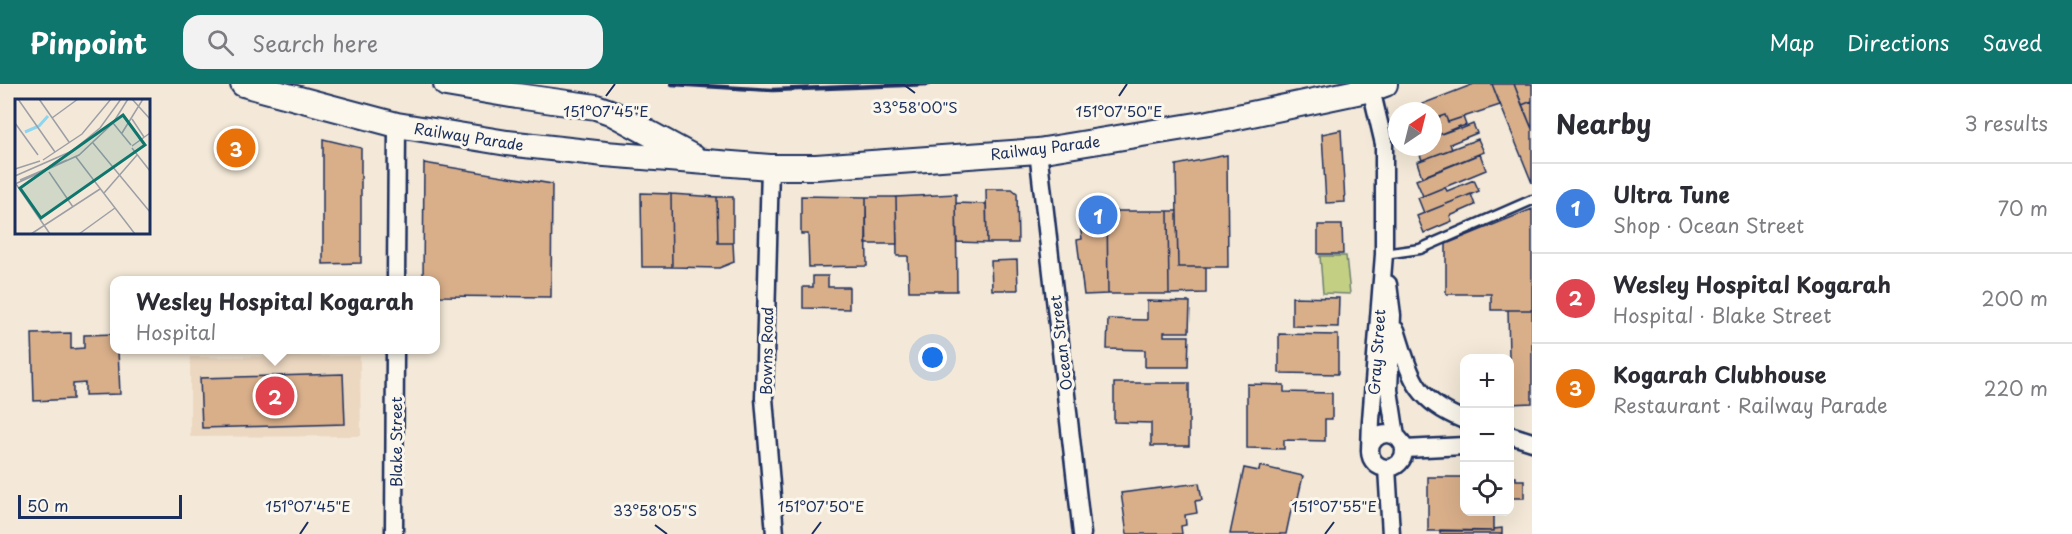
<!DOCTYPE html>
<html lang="en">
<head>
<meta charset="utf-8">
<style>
  :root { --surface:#fff; --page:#f2f2f3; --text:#2b2b33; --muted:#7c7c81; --line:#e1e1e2; --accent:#0f766e }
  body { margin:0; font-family:"Playpen Sans",sans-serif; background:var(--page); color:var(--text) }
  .controls { position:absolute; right:18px; bottom:18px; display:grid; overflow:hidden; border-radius:12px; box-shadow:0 6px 24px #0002 }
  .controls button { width:54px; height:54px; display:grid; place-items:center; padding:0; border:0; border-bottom:2px solid var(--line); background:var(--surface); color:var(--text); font:30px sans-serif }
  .compass { position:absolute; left:1388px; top:18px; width:54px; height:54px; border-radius:50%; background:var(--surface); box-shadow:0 6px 24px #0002; rotate:35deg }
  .scale { position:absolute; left:18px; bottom:15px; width:164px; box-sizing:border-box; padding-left:6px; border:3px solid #1b2f5e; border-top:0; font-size:16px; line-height:21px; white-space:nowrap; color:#1b2f5e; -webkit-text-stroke:4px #fbf7ec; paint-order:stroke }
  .you { position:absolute; left:933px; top:274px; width:21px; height:21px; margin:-15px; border:4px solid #fff; border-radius:50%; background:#1a73e8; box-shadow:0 0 0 9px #1a73e833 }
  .badge { display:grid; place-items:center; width:39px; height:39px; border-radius:50%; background:var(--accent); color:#fff; font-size:20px; font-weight:700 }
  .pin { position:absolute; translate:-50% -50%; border:3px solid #fff; box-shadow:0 2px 6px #0006 }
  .popup { position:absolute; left:110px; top:192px; width:330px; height:78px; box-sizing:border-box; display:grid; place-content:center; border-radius:12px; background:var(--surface); filter:drop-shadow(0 2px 4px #0005); font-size:20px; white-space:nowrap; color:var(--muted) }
  .popup b { font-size:22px; color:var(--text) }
  .popup::after { content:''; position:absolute; left:50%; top:100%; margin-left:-12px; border:12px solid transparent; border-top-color:var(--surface) }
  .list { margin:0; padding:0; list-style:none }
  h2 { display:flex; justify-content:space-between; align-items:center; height:78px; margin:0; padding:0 24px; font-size:26px }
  h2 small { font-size:20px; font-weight:400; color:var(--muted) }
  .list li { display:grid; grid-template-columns:39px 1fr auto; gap:18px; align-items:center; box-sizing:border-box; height:90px; padding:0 24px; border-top:2px solid var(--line) }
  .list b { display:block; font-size:22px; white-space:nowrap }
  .list p { margin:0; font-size:20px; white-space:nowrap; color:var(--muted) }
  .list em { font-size:20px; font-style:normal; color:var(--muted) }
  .icon { flex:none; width:33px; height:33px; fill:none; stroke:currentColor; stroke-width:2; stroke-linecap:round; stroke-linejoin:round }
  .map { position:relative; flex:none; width:1532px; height:450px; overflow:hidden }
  header { display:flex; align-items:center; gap:36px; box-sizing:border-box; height:84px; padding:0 30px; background:var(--accent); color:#fff }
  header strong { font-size:28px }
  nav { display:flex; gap:33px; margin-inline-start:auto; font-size:21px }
  .search { width:420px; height:54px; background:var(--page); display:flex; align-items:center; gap:15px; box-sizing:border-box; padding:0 21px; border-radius:18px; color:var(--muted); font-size:22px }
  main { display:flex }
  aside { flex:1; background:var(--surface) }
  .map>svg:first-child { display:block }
  .built { fill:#ecd8c1 }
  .green { fill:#c3d084; stroke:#6f8071; stroke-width:1.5 }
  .building { fill:#d9af8a; stroke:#1b2f5e; stroke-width:1.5 }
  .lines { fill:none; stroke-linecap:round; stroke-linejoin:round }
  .service-casing { stroke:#1b2f5e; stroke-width:13 }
  .minor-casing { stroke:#1b2f5e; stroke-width:21 }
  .secondary-casing { stroke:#1b2f5e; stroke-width:28 }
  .service { stroke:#fbf7ec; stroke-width:8 }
  .minor { stroke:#fbf7ec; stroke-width:16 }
  .secondary { stroke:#fbf7ec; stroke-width:24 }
  .rail { stroke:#1b2f5e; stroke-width:4.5 }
  .ticks { fill:none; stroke:#1b2f5e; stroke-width:2 }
  .labels { text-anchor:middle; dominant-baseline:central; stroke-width:6; stroke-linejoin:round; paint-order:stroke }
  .street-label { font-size:15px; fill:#1b2f5e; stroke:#fbf7ec }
  .inset-river { fill:none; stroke:#8ed5ef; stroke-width:3 }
  .inset-road { fill:none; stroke:#9d9fa7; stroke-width:1.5 }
  .view { fill:#0f766e; fill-opacity:0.15; stroke:#0f766e; stroke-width:3 }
  .inset-edge { fill:none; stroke:#1b2f5e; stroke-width:3 }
  .ticks-label { font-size:15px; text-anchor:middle; fill:#1b2f5e; stroke:#fbf7ec; stroke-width:6; stroke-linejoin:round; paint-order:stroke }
</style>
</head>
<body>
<header>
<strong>Pinpoint</strong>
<div class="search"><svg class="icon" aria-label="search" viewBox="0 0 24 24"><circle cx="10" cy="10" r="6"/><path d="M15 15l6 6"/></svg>Search here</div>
<nav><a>Map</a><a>Directions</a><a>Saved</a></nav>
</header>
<main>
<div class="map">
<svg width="1532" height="450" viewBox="0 0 1532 450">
  <rect width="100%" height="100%" fill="#f4e9d8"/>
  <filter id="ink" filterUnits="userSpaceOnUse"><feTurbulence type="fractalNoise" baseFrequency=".0167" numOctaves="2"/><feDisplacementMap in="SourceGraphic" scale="12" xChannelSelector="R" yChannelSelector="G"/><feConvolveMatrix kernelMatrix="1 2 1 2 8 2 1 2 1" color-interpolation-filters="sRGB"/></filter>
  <g filter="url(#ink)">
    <path class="built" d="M360 272 361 352 190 353V273Z"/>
    <path class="green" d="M1320 172H1346L1350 210 1323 209Z"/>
    <path class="building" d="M1474 0H1492L1500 21 1448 38 1445 31 1433 35V27H1418L1422 20Z
      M1492 0H1514L1532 45V99Z
      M1514 0H1532V17L1522 21Z
      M1532 17V45L1522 21Z
      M1445 31 1448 38 1463 33 1466 41 1433 53V35Z
      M1473 40 1477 49 1450 60 1452 65 1422 76 1417 63H1433V53L1460 42 1461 45Z
      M1341 46 1345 118 1326 119 1322 50Z
      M323 55 361 64V179L323 180Z
      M1478 55 1484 68 1422 93 1417 78Z
      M1480 70 1486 86 1423 112 1416 96Z
      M1227 71 1228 183H1178L1176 81Z
      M424 79 552 100 551 213 436 212V196H423Z
      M1474 96 1479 107 1424 129 1418 114 1445 103 1447 107Z
      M986 105H1012L1017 109 1018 159H987Z
      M641 109 671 110 672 183H642Z
      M671 110 717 113 718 159H733L734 178 719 184 672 183Z
      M956 110 957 207H909L908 172H897L896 113Z
      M1471 110 1475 121 1450 132 1452 137 1424 149 1417 132Z
      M801 112 866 113 867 182 809 183 808 150H801Z
      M717 113H733V159H718Z
      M866 113H896L897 160H866Z
      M956 119 986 120 987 159 957 158Z
      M1102 120H1107L1108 210 1084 211 1077 156 1082 155 1080 140 1085 139 1084 134 1090 133 1093 124Z
      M1532 125V226H1491V210H1446V160Z
      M1107 127H1168L1169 210H1108Z
      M1168 127H1177L1178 183H1206V209L1169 210Z
      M1318 141H1342L1343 170H1318Z
      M1017 176 1018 206H992L991 177Z
      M813 192H828V203H849V225L803 224V203H813Z
      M1292 213 1339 214 1338 243 1292 242Z
      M1147 217 1190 218 1189 248H1164V252H1189L1188 283H1145V266L1107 265 1108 235 1147 236Z
      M1508 226H1532V319L1510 320Z
      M71 249V265L84 264V251L115 250V266H118L120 310 85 311V299L73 300V315L34 317 32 250Z
      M1279 250 1338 251V290L1279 289Z
      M343 290 345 340 202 344 200 294Z
      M1114 299H1189V362H1151V339L1114 338Z
      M1247 300 1284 301V308L1332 309V335H1325V357L1284 356V365L1247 364Z
      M1260 382 1303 392 1297 418 1293 417 1286 450H1230L1244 384 1259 387Z
      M1428 393H1464V428H1494V447H1428Z
      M1510 393H1516V396H1524V414H1510Z
      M1199 399 1202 416 1195 417 1197 429 1185 431 1186 441 1181 442 1182 450H1127L1121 409Z
      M1502 444V450H1440V446L1494 447V445Z"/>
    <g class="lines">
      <defs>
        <path id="service" d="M1384 170 1420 165 1532 116"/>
        <path id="minor" d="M1038 67 1082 450
          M770 83 764 314 775 450
          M396 196 397 41
          M1388 200 1392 231 1389 306 1396 352
          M1396 246C1411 293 1414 316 1464 336
          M1370 367a17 17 0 1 1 34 0a17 17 0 1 1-34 0Z
          M1510 351 1532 358
          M1405 365 1464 362
          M1370 366 1371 336 1384 170V60L1371 5
          M1387 384 1391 450
          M394 450 395 266"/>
        <path id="secondary" d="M243 0 397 41 507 59 605 70 770 83H816L1038 67 1209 39 1371 5 1385 0
          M446 0 517 12 596 23 610 28 693 73"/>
      </defs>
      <use href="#service" class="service-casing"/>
      <use href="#minor" class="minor-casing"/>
      <use href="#secondary" class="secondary-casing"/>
      <use href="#service" class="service"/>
      <use href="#minor" class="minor"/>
      <use href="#secondary" class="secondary"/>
      <path class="rail" d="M672 0 773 6 929 0"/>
    </g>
  </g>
  <path class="ticks" d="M903 0 915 9M606 12 615 0M1119 12 1127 0M655 441 667 450M300 450 308 438M812 450 821 438M1325 450 1334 438"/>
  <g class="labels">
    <g class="street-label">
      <text transform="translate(469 52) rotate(9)">Railway Parade</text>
      <text transform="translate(1045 63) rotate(-7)">Railway Parade</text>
      <text transform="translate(1060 259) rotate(-97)">Ocean Street</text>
      <text transform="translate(766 267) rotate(-89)">Bowns Road</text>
      <text transform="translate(1376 268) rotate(-86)">Gray Street</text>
      <text transform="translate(395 358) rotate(-90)">Blake Street</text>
    </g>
  </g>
  <g transform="translate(15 15)">
    <rect width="135" height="135" fill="#f4e9d8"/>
    <path class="inset-river" d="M10 33 24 27 33 17"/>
    <path class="inset-road" d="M3 0 40 53M24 0 54 43M117 0 135 20M37 19 63 0M117 20 129 38M0 24 23 56M98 24 116 46M107 34 128 0M78 44 135 113M117 47 135 34M117 49 135 72M61 58 120 135M28 61 67 35 96 0M0 70 25 62M34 73 58 108M0 77 57 52 85 29 106 0M5 81 52 61M0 85 64 56 98 24 113 0M1 85 35 135M89 94 122 56M16 135 85 90M64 135 100 109"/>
    <path class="view" d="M108 16 130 46 26 119 5 89Z"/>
    <rect width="135" height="135" class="inset-edge"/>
  </g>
  <g class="ticks-label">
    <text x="915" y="29">33°58'00"S</text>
    <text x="606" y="33">151°07'45"E</text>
    <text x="1119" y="33">151°07'50"E</text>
    <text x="308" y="428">151°07'45"E</text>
    <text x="821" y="428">151°07'50"E</text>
    <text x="1334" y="428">151°07'55"E</text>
    <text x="655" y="432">33°58'05"S</text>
  </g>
</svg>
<div class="controls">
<button>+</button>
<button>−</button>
<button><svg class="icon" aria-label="locate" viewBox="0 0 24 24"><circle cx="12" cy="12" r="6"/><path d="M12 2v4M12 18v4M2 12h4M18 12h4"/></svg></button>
</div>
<svg class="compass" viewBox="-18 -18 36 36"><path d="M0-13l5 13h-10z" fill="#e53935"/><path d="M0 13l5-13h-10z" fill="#7c7c81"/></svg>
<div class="scale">50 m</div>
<div class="you"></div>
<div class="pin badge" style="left:1098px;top:131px;background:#3f7fe0">1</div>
<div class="pin badge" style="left:275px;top:312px;background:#e0444e">2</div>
<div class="popup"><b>Wesley Hospital Kogarah</b>Hospital</div>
<div class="pin badge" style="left:236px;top:64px;background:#e8710a">3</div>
</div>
<aside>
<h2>Nearby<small>3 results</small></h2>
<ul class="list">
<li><span class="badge" style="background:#3f7fe0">1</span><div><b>Ultra Tune</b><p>Shop · Ocean Street</p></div><em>70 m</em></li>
<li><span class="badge" style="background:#e0444e">2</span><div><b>Wesley Hospital Kogarah</b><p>Hospital · Blake Street</p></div><em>200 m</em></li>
<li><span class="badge" style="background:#e8710a">3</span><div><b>Kogarah Clubhouse</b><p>Restaurant · Railway Parade</p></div><em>220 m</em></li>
</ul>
</aside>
</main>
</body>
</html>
